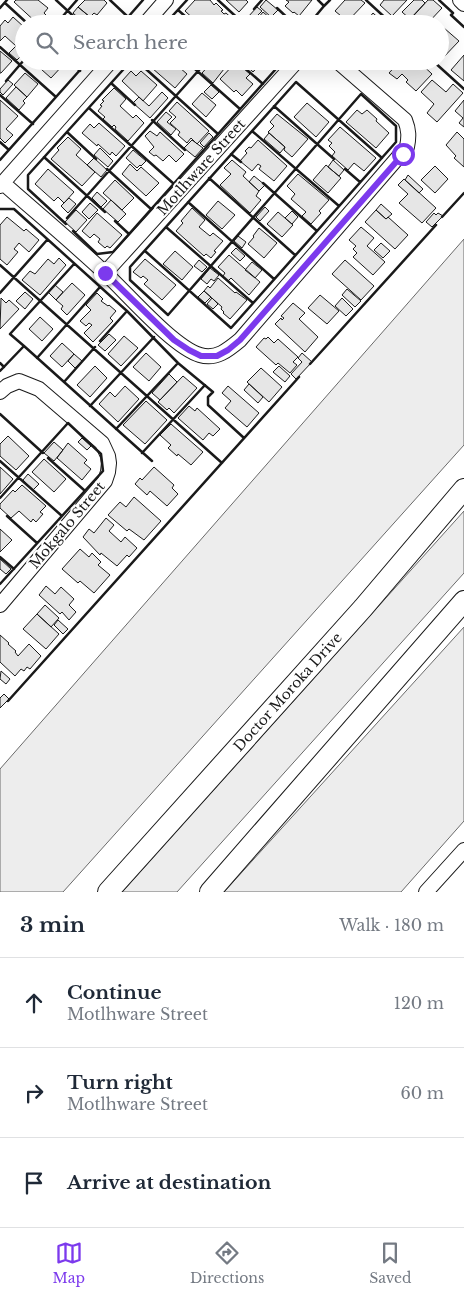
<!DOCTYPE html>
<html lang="en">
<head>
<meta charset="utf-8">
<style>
  :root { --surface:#fff; --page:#f6f6f7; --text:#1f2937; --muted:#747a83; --line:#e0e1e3; --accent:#7c3aed }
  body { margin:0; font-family:"Libre Baskerville",serif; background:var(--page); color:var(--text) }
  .stop { position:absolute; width:15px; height:15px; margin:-11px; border:4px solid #7c3aed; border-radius:50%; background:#fff }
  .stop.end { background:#7c3aed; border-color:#fff; box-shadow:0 1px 5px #0008 }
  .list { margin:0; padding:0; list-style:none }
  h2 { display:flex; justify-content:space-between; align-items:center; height:65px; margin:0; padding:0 20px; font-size:21px }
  h2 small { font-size:16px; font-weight:400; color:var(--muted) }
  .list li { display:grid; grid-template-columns:32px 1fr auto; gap:15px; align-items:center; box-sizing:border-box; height:90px; padding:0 20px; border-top:1px solid var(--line) }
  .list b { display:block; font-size:19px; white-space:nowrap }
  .list p { margin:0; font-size:16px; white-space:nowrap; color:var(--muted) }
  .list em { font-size:16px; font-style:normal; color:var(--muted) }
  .icon { flex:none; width:28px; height:28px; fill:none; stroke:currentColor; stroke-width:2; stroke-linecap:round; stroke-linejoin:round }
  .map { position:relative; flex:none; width:464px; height:892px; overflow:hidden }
  .search { position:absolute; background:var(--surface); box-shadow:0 5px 20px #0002; left:15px; right:15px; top:15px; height:55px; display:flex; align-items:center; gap:12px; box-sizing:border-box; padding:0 18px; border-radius:28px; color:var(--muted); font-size:19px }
  .sheet { height:335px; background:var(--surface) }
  nav { display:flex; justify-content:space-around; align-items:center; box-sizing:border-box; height:70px; border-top:1px solid var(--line); background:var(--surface); font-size:14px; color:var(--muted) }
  nav a { display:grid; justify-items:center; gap:2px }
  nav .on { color:var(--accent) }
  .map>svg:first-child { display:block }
  .built { fill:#ededed; stroke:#6a6a6a }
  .building { fill:#e6e6e6; stroke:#1a1a1a }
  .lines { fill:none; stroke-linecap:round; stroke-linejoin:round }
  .street-casing { stroke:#1a1a1a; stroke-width:16 }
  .secondary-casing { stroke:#1a1a1a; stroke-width:22 }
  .street { stroke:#fff; stroke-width:14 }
  .secondary { stroke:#fff; stroke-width:20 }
  .wall { stroke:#1a1a1a; stroke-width:2.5 }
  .route { stroke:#7c3aed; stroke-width:6 }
  .labels { text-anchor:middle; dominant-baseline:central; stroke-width:4; stroke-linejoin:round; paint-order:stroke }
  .street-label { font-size:14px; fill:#1a1a1a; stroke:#fff }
</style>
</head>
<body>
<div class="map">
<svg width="464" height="892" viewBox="0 0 464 892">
  <rect width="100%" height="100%" fill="#fff"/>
  <path class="built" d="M464 239V445L63 892H0V769Z
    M464 511V573L177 892H122Z
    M464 627V821L401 892H224Z"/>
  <path class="building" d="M16 0H38L48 8 44 13 51 20 48 24H38L14 2Z
    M85 0H104L107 3 97 15 94 13 90 17 78 7Z
    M195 0H210L214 5 216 3 223 10 221 11 224 14 226 13 236 22 234 24H208L201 17 197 22 185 11Z
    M226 0H246L248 2 239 12Z
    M266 0 278 10 271 17 260 7Z
    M286 0H312L299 16 294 12 293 13 285 6 289 2Z
    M345 0H361L365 3 345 24H334L341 16 335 11Z
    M384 0H407L392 16 380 5Z
    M414 0H422L425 3 410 19 402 12Z
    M428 0H433L442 8 427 24H406Z
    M78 7 90 17 84 23 73 13Z
    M257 7 262 11 252 21 248 17Z
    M263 12 277 24H253Z
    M373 13 385 24H364Z
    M67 16 76 24H60Z
    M13 17 24 27V53L17 60 9 53 16 46 5 36 0 41V26L5 20 8 23Z
    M444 28 459 41 440 61V31Z
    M0 51 12 61 1 73H0Z
    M464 55V81L451 70Z
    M32 61H61L64 64 51 78Z
    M158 61H172L187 74 175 88 152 68Z
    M213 61H216L224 69 213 83 202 73Z
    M241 61H263L253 72Z
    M365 61H386L381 66 376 62 372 68Z
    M400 61H418L432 74 416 91 406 82 408 80 402 74 397 79 389 73Z
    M236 62 250 74 246 78 253 84 242 96 236 90 234 92 220 79Z
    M131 71 136 76 141 71 157 85 143 101 122 81Z
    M25 73 38 84 27 97 14 85Z
    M8 80 13 84 3 95 0 92V89Z
    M432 80 446 92 453 84 463 93 437 122 427 113 434 104 421 92Z
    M211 85 219 92 212 99 204 92Z
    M16 87 27 97 23 101 25 103 19 110 6 98Z
    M114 88 126 99 120 106 133 118 136 115 144 123 128 141 115 129 116 127 114 125 112 127 103 119 105 117 98 111 102 106 100 105 104 101 102 100Z
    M162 92 168 98 150 118 133 103 139 97 149 106Z
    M202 93 216 105 206 117 192 104Z
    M0 100 18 116 6 129 13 135 5 143 0 138Z
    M464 100V127L459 123 463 118 455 111Z
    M177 102 209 131 197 144 191 138 187 143 178 135 180 132 170 123 176 117 169 111Z
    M307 103 329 122 316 137 294 117Z
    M357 110 362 114 367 110 377 119 376 121 389 133 376 148 346 122Z
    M166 112 172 117 167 122 176 129 171 135 157 122Z
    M277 114 308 139 292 157 284 150 285 147 268 132 274 126 270 122Z
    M99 123 125 146 116 156 112 152 110 155 98 144 97 146 82 133 90 124 94 128Z
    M340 127 376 158 364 171 354 163 348 170 332 156 335 152 329 146 332 143 328 140Z
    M150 131 157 136 160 132 184 154 176 162 169 155 163 161 156 155 154 156 149 152 154 147 145 136Z
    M457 132 464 139V167L454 158 456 156 446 145Z
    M209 133 213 137 204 147 200 143Z
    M269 133 285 147 280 153 264 139Z
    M68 137 81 149 76 155 95 172 82 186 51 159 59 150 57 148Z
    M192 140 203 148 195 157 184 148Z
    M258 140 287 166 274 181 259 169 261 166 258 164 252 171 240 161 247 153 245 151 249 147 251 148Z
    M100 148 113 161 108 167 94 155Z
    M133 150 146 161 141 166 140 165 137 168 126 158Z
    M94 158 107 170 101 177 87 165Z
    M232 160 246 172 243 176 259 191 256 196 261 200 250 213 220 185 231 174 224 168Z
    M333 160 344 170 339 176 328 167Z
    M130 164 137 171 141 167 159 183 146 196 122 174Z
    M326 165 341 178 328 193 313 180Z
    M435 166 448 179 435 193 421 180Z
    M48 169 74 192 64 203 58 197 54 201 35 184Z
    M298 174 329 200 319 211 321 213 311 224 302 216 306 212 291 199 295 194 287 186Z
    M408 175 423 189 419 193 405 180Z
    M254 176 265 185 259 191 249 182Z
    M404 179 436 208 422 223 399 203 408 194 398 185Z
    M115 180 134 198 122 210 103 193Z
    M97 192 107 201 101 207 92 198Z
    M69 198 76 204 68 213 61 206Z
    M111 200 126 214 118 222 103 209Z
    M218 201 235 215 222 229 206 215Z
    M90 203 98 210 89 219 82 212Z
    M381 204 392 214 386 219 376 210Z
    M265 207 269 211 260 221 256 217Z
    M192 208 205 220 199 227 210 236 213 233 223 241 214 251 216 252 211 258 206 254 204 256 176 231 183 223 181 221Z
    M76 210 87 220 76 232 65 222Z
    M376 210 386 219 388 217 408 235 395 249 365 222Z
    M292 211 298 217 292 224 285 218Z
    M278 212 293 225 282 237 267 224Z
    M97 213 122 235 110 248 107 246 105 248 98 242 100 239 94 234 90 238 82 231Z
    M434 213 436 215 438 213 443 216 432 227 426 222Z
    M7 217 24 231 26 229 39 240 29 252 19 243 14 249 18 252 7 265 0 259V225Z
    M361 227 374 238 367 246 385 262 373 275 353 257 357 253 353 249 356 246 349 240Z
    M259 228 277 243 264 258 248 244 254 237 253 236Z
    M238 236 246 242 242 248 234 241Z
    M381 243 390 251 383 258 374 250Z
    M236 248 245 256 240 261 231 253Z
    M175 251 193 267 182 280 163 264Z
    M229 255 260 282 249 295 231 278 228 281 223 276 225 273 218 267Z
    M59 258 66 265 40 295 22 280 30 271 35 274 48 259 54 264Z
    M145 259 176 285 162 300 144 284 148 280 143 276 141 278 133 272Z
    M199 260 207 267 202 272 194 266Z
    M345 260 374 286 361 300 332 274Z
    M252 262 262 270 255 278 245 270Z
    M210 268 219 275 214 281 211 279 207 284 201 279Z
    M218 278 235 293 236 292 247 300 230 319 223 313 224 312 221 309 222 307 204 291 208 286 210 288Z
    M72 283 85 295 67 315 61 309 63 306 56 300Z
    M55 285 63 292 56 300 48 292Z
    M347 289 361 301 355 307 342 295Z
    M204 291 211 297 205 303 198 297Z
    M25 292 33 299 25 309 16 301Z
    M97 293 103 299 101 301 108 306 109 305 116 311 110 318 113 321 93 342 84 333 92 325 89 323 86 326 80 321 91 310 86 305Z
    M320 295 339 311 327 324 308 308Z
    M1 298 6 303 9 300 19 309 0 329Z
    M212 298 218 304 213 309 207 304Z
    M342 298 353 309 346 316 335 306Z
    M293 303 305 313 299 319 318 337 305 352 275 324 281 318 282 320 284 318 281 316Z
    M40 317 53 329 42 341 29 329Z
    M109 334 116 340 105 351 98 345Z
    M124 336 138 348 121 366 108 354Z
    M268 337 274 343 278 339 298 357 293 362 297 365 290 373 278 363 276 365 256 347 264 338 266 339Z
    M62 343 74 354 62 367 50 356Z
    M146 353 161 367 149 381 133 367Z
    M302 353 312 362 296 379 291 374 302 362 298 358Z
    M74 354 82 361 75 368 68 361Z
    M95 366 107 378 90 397 77 385Z
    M279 366 290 376 285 382 273 372Z
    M261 368 282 387 269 402 247 382Z
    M169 374 177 382 160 400 152 393Z
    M183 376 197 388 174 413 169 408 167 410 158 402Z
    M249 384 263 397 258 403 244 390Z
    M125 386 139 399 118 422 99 404 110 392 115 397Z
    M228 386 259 413 247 427 225 408 231 401 222 393Z
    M146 401 167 420 145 444 123 425Z
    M189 406 195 411 197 408 220 429 213 436 209 433 203 440 178 418Z
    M171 424 203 452 191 465 178 454 177 456 168 448 171 445 160 435Z
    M8 436 29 456 16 470 0 456V444Z
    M82 438 91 446 87 450 78 442Z
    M54 442 63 450 54 461 44 453Z
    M68 443 87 460 84 463 91 469 82 480 57 458Z
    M44 459 66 479 54 492 32 472Z
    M0 467 13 479 0 494Z
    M154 467 174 485 172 488 178 494 167 506 150 491 147 495 135 484 140 478 142 480Z
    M28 474 39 484 33 490 23 480Z
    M22 485 46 506 40 512 43 514 36 522 33 519 31 522 19 511 11 518 0 508V504L13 490 15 492Z
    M134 497 161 521 144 540 129 529 127 531 108 515 120 502 126 507Z
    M106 518 114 525 109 531 121 542 125 537 137 548 129 557 127 555 117 566 101 553 100 555 83 537 89 529 94 533Z
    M0 529 12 540 0 552Z
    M80 549 89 557 92 553 101 562 98 565 110 575 94 593 80 581 78 583 62 569Z
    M0 559 11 569 6 574 0 569Z
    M46 586 55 594 61 587 74 599 69 605 76 612 69 620 62 612 60 614 39 595Z
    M45 605 59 618 51 627 37 614Z
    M37 614 59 634 46 649 23 629Z
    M58 620 68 629 63 634 54 625Z
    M0 635 9 643 8 644 16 651 15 652 18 656 29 644 41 656 30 669 27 667 24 671 21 669 15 676 0 662Z
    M1 671 10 679 6 684 0 679Z
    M4 694 9 699 0 708V698Z"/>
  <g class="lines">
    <defs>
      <path id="street" d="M460 0 464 4
        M145 24 166 0
        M3 183C37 213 72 242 105 273 128 294 173 347 200 355 216 360 228 350 240 340L407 147C409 137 409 130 405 120L337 61
        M0 186 111 61
        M105 273 297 61
        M0 392 7 386 19 381 39 389 102 443 108 456 109 463 108 472 105 481 0 605
        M426 892 464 850"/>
      <g id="secondary">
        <path id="s1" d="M108 892 363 608 464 489"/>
        <path d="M210 892 464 601"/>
      </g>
    </defs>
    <use href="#street" class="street-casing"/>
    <use href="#secondary" class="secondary-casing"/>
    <use href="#street" class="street"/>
    <use href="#secondary" class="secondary"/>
    <path class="wall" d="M56 0 82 24
      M110 0 128 17
      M218 0 244 24
      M318 0 324 6 330 0
      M366 0 392 24
      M439 0 453 13 451 15 464 27
      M5 3 28 24
      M0 8 7 0
      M277 8 294 24
      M254 9 262 0
      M178 10 194 24
      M56 24 77 0
      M122 24 143 0
      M165 24 187 0
      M309 24 324 6
      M0 47 56 97
      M69 61 80 71
      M137 61 218 134
      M186 61 240 109
      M237 61 263 84
      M433 61 464 89
      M6 81 24 60
      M111 83 135 105
      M0 95 33 124
      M274 106 334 159
      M89 108 174 184
      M152 120 185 150
      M252 131 339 206
      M67 132 96 159
      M0 142 9 150
      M231 154 241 162
      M44 157 105 212
      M0 160 88 61
      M107 169 151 209
      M345 169 360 182
      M209 178 295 255
      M263 183 317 231
      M188 202 274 279
      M0 209H14L127 311 178 363 213 392 208 397V405L244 438
      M442 217 464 193
      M67 218 207 61
      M115 221 129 234
      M66 224 28 189V175L131 61
      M166 227 253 303
      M73 231 97 254 113 252 283 61
      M145 251 231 328 396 142V126L361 94C297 168 232 241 168 315L130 280V267L296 82 382 158
      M0 265 222 463
      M0 293 47 240
      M100 341 127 311
      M24 346 10 334 74 264
      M37 358 100 287
      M0 363 4 367
      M310 364 436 225
      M0 371 24 346 152 461
      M64 382 95 347
      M90 406 154 337
      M0 414 43 453
      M116 429 178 363
      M142 453 205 385
      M48 458 84 490
      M0 461 62 516
      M0 498 68 423 101 454 103 471 0 584
      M7 516 37 543
      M0 557 14 569
      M8 701 299 377"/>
  </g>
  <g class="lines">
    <path class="route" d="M105 273 174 340 189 350 201 356H217L228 350 240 340 403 154"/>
  </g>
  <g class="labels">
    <g class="street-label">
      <text transform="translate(201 167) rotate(-48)">Motlhware Street</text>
      <text transform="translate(67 525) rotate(-50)">Mokgalo Street</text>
      <text stroke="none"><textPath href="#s1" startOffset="269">Doctor Moroka Drive</textPath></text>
    </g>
  </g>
</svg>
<div class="stop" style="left:403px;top:154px"></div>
<div class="stop end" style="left:105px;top:273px"></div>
<div class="search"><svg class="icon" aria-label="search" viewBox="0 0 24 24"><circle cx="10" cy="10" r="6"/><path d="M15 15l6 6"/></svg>Search here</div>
</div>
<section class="sheet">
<h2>3 min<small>Walk · 180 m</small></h2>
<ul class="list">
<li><svg class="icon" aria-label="ahead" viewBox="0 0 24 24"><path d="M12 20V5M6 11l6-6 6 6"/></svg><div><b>Continue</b><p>Motlhware Street</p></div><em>120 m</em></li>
<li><svg class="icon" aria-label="right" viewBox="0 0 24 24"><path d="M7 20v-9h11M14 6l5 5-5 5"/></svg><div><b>Turn right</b><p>Motlhware Street</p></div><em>60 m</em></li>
<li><svg class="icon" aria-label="arrive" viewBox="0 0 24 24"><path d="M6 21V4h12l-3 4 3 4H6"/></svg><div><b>Arrive at destination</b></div></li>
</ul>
</section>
<nav>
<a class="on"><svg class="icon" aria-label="map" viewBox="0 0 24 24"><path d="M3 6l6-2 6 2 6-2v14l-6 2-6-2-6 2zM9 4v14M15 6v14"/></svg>Map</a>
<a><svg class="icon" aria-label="directions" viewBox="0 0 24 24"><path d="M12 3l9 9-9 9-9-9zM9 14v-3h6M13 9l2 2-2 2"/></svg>Directions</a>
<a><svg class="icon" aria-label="saved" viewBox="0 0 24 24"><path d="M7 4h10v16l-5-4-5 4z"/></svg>Saved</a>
</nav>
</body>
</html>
